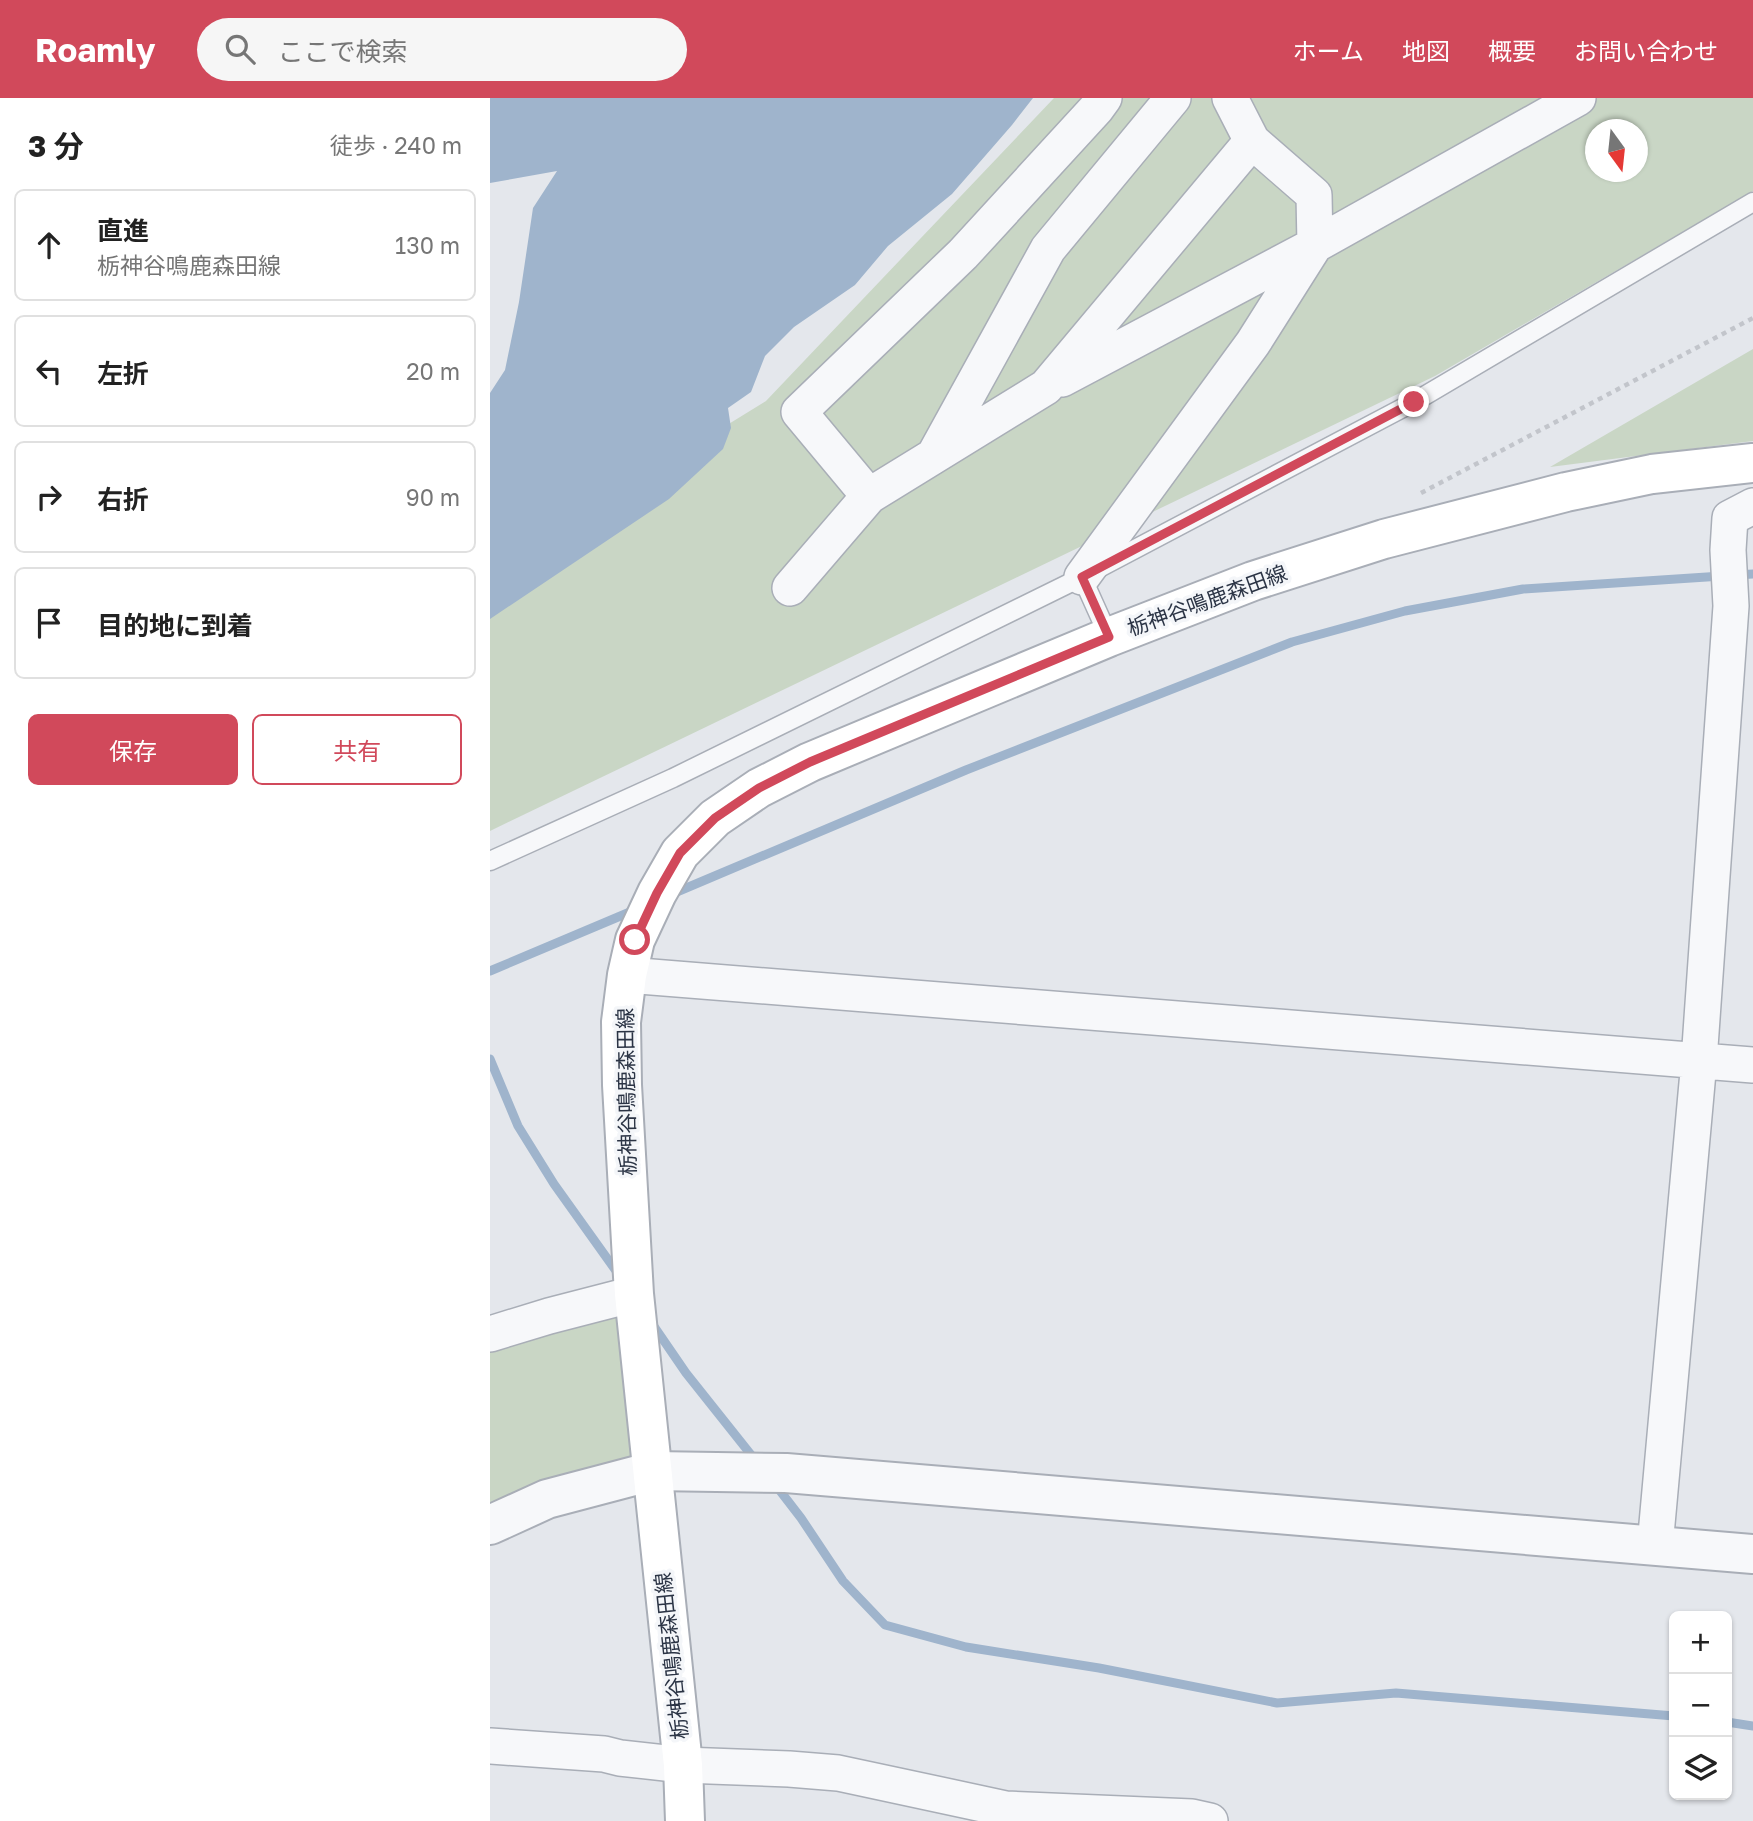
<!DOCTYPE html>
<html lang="ja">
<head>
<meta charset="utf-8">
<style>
  :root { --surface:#fff; --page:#f6f6f6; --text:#222; --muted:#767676; --line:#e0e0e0; --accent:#d1495b }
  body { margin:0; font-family:"Golos Text","Noto Sans JP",sans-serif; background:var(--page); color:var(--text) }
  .controls { position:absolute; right:21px; bottom:21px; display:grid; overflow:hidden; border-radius:10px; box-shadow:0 2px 5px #0004 }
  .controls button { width:63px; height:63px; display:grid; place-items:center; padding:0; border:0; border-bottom:2px solid var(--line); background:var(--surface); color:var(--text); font:35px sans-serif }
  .compass { position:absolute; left:1095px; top:21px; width:63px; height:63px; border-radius:50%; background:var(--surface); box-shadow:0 2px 5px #0004; rotate:165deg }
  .stop { position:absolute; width:21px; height:21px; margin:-16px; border:5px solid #d1495b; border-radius:50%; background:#fff }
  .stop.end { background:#d1495b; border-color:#fff; box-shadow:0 2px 7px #0008 }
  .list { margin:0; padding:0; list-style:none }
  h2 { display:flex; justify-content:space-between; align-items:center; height:91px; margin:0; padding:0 28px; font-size:30px }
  h2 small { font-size:23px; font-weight:400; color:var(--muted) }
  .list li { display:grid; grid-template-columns:46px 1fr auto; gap:21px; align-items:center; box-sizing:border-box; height:112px; margin:0 14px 14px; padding:0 14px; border:2px solid var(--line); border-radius:10px }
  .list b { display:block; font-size:26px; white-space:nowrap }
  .list p { margin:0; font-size:23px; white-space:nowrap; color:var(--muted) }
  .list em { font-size:23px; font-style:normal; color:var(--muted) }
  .actions { display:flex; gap:14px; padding:21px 28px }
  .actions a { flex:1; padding:16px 0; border:2px solid var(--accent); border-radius:10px; text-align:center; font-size:24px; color:var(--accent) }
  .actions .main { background:var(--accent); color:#fff }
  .icon { flex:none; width:38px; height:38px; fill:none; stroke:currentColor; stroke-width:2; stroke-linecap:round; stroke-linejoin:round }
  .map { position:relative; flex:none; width:1263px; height:1723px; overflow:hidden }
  header { display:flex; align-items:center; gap:42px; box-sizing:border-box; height:98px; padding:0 35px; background:var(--accent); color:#fff }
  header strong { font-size:33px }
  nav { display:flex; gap:38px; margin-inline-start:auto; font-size:24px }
  .search { width:490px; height:63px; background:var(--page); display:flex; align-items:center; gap:18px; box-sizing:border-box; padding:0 24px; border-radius:38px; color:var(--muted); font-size:26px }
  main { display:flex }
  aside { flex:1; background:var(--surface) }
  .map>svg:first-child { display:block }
  .green { fill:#c9d6c5; fill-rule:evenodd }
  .water { fill:#9fb4cc }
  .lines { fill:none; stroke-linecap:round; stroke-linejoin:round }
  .stream { stroke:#9fb4cc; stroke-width:9 }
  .service-casing { stroke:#a9aeb7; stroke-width:21 }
  .minor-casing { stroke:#a9aeb7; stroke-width:38 }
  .tertiary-casing { stroke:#a9aeb7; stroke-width:42 }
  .secondary-casing { stroke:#a9aeb7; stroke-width:42 }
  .path { stroke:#c2c5cb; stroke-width:4.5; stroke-dasharray:5 5; stroke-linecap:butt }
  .service { stroke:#f7f8fa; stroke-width:18 }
  .minor { stroke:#f7f8fa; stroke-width:35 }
  .tertiary { stroke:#f7f8fa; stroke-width:38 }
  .secondary { stroke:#fff; stroke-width:38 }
  .route { stroke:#d1495b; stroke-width:9 }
  .labels { text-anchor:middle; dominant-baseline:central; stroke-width:7; stroke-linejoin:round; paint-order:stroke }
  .street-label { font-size:21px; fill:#2b3445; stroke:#f4f6f9 }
</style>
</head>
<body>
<header>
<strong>Roamly</strong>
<div class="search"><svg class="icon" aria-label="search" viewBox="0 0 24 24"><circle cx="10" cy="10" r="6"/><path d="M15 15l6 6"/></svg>ここで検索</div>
<nav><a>ホーム</a><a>地図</a><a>概要</a><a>お問い合わせ</a></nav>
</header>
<main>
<aside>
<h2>3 分<small>徒歩 · 240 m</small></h2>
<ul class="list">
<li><svg class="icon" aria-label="ahead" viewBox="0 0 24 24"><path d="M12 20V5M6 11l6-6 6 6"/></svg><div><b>直進</b><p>栃神谷鳴鹿森田線</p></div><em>130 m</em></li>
<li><svg class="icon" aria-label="left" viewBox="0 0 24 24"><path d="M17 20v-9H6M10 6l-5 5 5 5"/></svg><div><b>左折</b></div><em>20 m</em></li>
<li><svg class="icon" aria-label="right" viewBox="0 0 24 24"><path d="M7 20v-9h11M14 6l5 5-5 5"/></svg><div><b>右折</b></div><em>90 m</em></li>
<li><svg class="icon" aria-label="arrive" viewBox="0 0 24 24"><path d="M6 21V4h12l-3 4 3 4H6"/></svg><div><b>目的地に到着</b></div></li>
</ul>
<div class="actions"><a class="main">保存</a><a>共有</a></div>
</aside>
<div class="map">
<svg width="1263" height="1723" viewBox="0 0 1263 1723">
  <rect width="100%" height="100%" fill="#e4e7ec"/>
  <path class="green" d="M564 0H1263V93L945 278 0 733V473L276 303ZM1106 32H1148V74H1106Z
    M1263 251V343L1060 369Z
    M144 1196 163 1373 0 1432V1236Z"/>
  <path class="water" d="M0 0H543L522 27 462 96 398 148 365 187 304 229 275 258 261 294 238 310 241 330 233 351 179 401 0 521V295L15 272 29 204 43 110 67 73 0 85Z"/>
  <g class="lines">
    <path class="stream" d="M1246 477 1263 476
      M182 796 476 672 802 544 915 513 1033 491 1232 478
      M0 873 147 811
      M0 961 28 1028 64 1086 129 1177
      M161 1224 196 1275 266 1363
      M284 1385 311 1420 353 1483 395 1527 476 1549 609 1570 787 1605 906 1595 1184 1618
      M1237 1624 1263 1628"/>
    <defs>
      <path id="service" d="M592 479 619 539
        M0 763 183 680 592 479 924 304 1263 104"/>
      <path id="minor" d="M740 0 762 43
        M572 281 825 147 1088 0
        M445 356 558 151 683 0
        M379 398 309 314 473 156 606 11 614 0
        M300 490 379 398 556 289 762 43 824 97 825 147 763 245 592 479
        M137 877 1263 967
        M0 1236 59 1218 144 1196
        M1165 1448 1209 963 1241 508 1238 452 1240 420 1263 408
        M0 1648 114 1656 130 1660 193 1667 299 1671 348 1675 516 1711 702 1719 720 1723"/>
      <path id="tertiary" d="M0 1427 57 1401 163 1373 296 1375 1263 1456"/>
      <path id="secondary" d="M195 1723 193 1667 144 1196 132 987 131 924 137 877 145 842 167 795 190 755 225 720 269 690 320 664 619 539 763 483 894 441 1076 394 1162 376 1263 365"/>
    </defs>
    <use href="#service" class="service-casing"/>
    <use href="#minor" class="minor-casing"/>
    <use href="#tertiary" class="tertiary-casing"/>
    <use href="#secondary" class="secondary-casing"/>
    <path class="path" d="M931 395 1263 220"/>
    <use href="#service" class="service"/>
    <use href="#minor" class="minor"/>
    <use href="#tertiary" class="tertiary"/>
    <use href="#secondary" class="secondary"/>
  </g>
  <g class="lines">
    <path class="route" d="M145 842 167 795 190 755 225 720 269 690 320 664 619 539 592 479 924 304"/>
  </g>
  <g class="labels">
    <g class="street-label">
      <text transform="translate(717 502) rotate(-20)">栃神谷鳴鹿森田線</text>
      <text transform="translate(136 994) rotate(-91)">栃神谷鳴鹿森田線</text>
      <text transform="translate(181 1558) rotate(-96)">栃神谷鳴鹿森田線</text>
    </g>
  </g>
</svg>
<div class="controls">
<button>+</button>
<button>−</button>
<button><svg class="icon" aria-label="layers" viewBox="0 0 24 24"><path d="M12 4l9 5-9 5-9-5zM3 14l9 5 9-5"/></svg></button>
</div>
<svg class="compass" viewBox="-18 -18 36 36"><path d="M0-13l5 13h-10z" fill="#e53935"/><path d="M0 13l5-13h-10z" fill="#767676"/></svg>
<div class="stop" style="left:145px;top:842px"></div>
<div class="stop end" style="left:924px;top:304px"></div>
</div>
</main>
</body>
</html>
